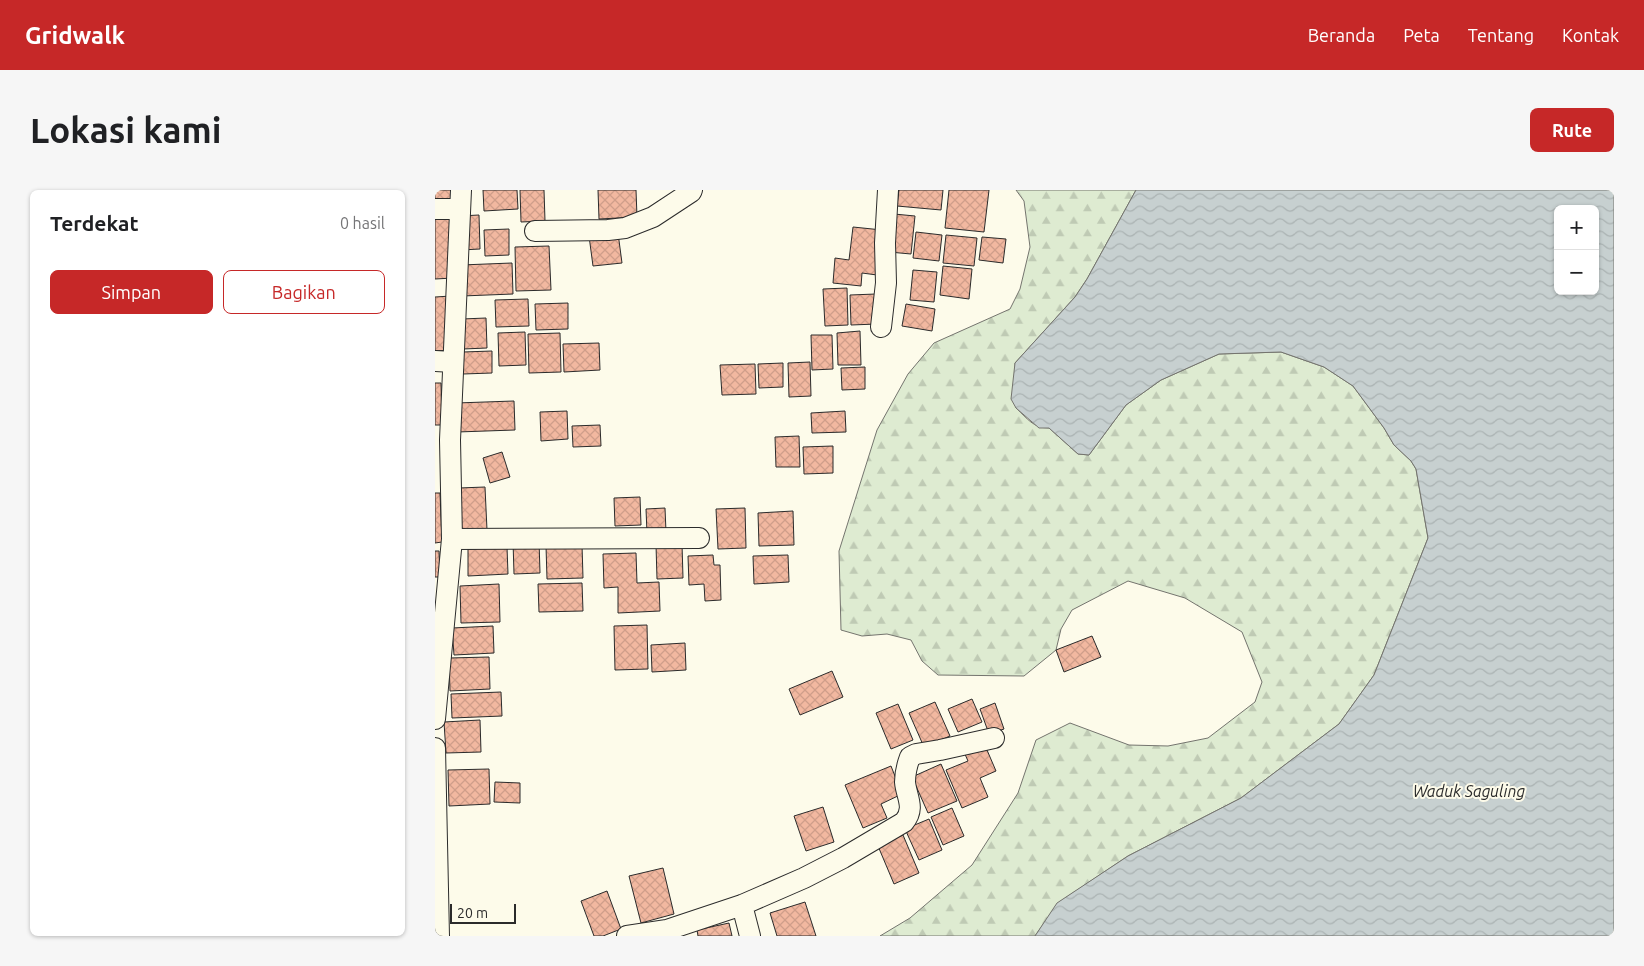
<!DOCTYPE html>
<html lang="id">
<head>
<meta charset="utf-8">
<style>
  :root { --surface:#fff; --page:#f6f6f6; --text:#202124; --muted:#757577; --line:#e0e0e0; --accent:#c62828 }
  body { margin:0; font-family:Ubuntu,sans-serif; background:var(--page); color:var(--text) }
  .controls { position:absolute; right:15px; top:15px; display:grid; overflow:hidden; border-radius:8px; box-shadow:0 1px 4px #0004 }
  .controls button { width:45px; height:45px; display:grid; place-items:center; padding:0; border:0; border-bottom:1px solid var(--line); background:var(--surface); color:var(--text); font:25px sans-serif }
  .scale { position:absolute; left:15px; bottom:12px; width:66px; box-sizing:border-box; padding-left:5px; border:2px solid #2b2b2b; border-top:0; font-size:14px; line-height:18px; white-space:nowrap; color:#2b2b2b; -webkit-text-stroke:4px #fdfbea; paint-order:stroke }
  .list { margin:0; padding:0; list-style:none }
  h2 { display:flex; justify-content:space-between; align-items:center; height:65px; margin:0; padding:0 20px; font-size:21px }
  h2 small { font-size:16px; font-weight:400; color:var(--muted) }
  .actions { display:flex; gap:10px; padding:15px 20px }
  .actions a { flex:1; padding:11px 0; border:1px solid var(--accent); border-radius:8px; text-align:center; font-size:18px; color:var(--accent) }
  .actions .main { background:var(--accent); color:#fff }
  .map { position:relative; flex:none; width:1179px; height:746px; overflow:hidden; border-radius:8px }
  header { display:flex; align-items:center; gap:30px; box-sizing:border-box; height:70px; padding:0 25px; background:var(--accent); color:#fff }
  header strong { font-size:24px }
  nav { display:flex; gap:28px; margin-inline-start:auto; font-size:18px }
  .intro { display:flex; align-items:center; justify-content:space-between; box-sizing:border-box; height:120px; padding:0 30px }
  h1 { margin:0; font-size:35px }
  .button { padding:12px 22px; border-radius:8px; background:var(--accent); color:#fff; font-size:18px; font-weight:700 }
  main { display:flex; gap:30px; padding:0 30px }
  aside { flex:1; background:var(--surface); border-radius:8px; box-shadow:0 1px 4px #0004 }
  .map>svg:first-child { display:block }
  .forest { fill:url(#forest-firs); stroke:#74746e }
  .water { fill:url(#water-waves); stroke:#74746e; fill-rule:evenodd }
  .building { fill:url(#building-cross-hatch); stroke:#2b2b2b }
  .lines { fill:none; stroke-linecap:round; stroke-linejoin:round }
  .street-casing { stroke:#2b2b2b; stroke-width:22 }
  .street { stroke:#fdfbea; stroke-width:20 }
  .labels { text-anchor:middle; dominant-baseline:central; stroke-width:4; stroke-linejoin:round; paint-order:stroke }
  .water-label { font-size:16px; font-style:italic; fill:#2b2b2b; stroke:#fdfbea }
</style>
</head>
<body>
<header>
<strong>Gridwalk</strong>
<nav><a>Beranda</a><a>Peta</a><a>Tentang</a><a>Kontak</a></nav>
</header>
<div class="intro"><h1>Lokasi kami</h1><a class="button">Rute</a></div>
<main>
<aside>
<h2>Terdekat<small>0 hasil</small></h2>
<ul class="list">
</ul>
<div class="actions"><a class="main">Simpan</a><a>Bagikan</a></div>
</aside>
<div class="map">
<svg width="1179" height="746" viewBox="0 0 1179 746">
  <defs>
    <pattern id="forest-firs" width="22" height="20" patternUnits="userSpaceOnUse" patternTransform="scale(1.25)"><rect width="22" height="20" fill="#deebd1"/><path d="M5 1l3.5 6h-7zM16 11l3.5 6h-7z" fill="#bfcab4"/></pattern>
    <pattern id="water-waves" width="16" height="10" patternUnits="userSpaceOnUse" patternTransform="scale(1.25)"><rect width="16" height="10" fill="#c7d0d0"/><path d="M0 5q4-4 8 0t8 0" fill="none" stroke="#abb3b3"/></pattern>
    <pattern id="building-cross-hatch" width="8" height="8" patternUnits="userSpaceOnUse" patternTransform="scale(1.25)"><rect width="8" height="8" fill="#f2b8a0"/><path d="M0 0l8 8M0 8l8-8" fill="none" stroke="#d09e8a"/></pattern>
  </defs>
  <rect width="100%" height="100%" fill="#fdfbea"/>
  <path class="forest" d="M581 0H701L652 89 640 107 580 173 581 218C593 229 598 238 614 238L643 264 654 265 691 215 726 190 784 164 846 162 889 177 918 196 949 238 959 255 976 271 981 279 993 348 939 485 904 534 806 608 693 666 623 713 600 746H445L475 728 537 675 583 603 601 550 635 533 694 555 733 556 773 548 820 512 827 492 807 442 750 408 693 391 637 420 626 439 621 460 589 486 503 485 487 471 476 450 452 444 427 446 406 440 404 361 442 240 473 184 499 153 575 119 585 99 595 57 589 11Z"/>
  <path class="water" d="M701 0H1179V741L1176 746H600L622 713 693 666 806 608 904 534 939 485 993 348 981 279 976 271 959 255 949 238 918 196 889 177 846 162 784 164 726 190 691 215 654 265 643 264 614 238H604L581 218 576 209 580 173 640 107 652 89ZM1123 19H1160V101H1123Z"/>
  <path class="building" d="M0 0H22L23 13 0 14Z
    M48 0H82L83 19 49 21Z
    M85 0H109L110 31 86 32Z
    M163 0H201L202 27 164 29Z
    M464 0H508L506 20 462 16Z
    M514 0H554L549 42 510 38Z
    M459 24 480 26 476 64 454 62Z
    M44 25 45 59 26 60 25 26Z
    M0 29H16L18 88 0 89Z
    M418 37 447 40 442 85 427 83 426 96 398 93 400 68 414 70Z
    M74 39V65L50 66 49 40Z
    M481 42 507 45 504 71 478 68Z
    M183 43 187 73 158 76 154 46Z
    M511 45 542 48 539 76 508 73Z
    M547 47 571 49 568 73 544 70Z
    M114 56 116 100 81 101 80 57Z
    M77 73 78 104 27 106 26 75Z
    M508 76 537 79 534 109 505 105Z
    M478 80 502 82 499 112 475 110Z
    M412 98 413 135 390 136 388 99Z
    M441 104 442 134 416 135 415 105Z
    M16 106 18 160 0 161V107Z
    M93 109 94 136 61 137 60 110Z
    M133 113V139L101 140 100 114Z
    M471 114 500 119 497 141 467 136Z
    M51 128 52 158 28 159 27 129Z
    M425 141 426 175H403L402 143Z
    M90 142 91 175 64 176 63 143Z
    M125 143 126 182 94 183 93 144Z
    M376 145H397L398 179 377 180Z
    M164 153 165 180 129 182 128 154Z
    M57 161V183L28 184V162Z
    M375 172 376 206 354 207 353 173Z
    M348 173V197L324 198 323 174Z
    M320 174 321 204 287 205 285 175Z
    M430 177V199L407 200 406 178Z
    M0 193H6L7 235H0Z
    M79 211 80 240 22 242 21 213Z
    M132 221 133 249 106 251 105 222Z
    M410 221 411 242 377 243 376 223Z
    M165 235 166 256 138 257 137 236Z
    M364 246 365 277H341L340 247Z
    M398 256V283L369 284 368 257Z
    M67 262 75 287 55 293 48 268Z
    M50 297 52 340 26 341 24 298Z
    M0 303H5L7 352 0 353Z
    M205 307 206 335 180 336 179 308Z
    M230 318 231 342 212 343 211 319Z
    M310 318 311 358 283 359 281 319Z
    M358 321 359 355 324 356 323 323Z
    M104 350 105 383 79 384 78 351Z
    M247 354 248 388 222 389 221 355Z
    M147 355 148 388 112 389 111 356Z
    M72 357 73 384 33 386V359Z
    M0 361H4L5 387H0Z
    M201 363 202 393 224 392 225 421 183 423V397L169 398 168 364Z
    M278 365 279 375H285L286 410 270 411 269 394 254 395 253 366Z
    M353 365 354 392 319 394 318 366Z
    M147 393 148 421 104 422 103 394Z
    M64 394 65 432 26 433 25 396Z
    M212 435 213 479 180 480 179 436Z
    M58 436 59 463 19 465 17 438Z
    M657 446 666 467 629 482 621 460Z
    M250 453 251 480 217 482 216 455Z
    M54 467 55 499 15 501 14 468Z
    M397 481 408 507 365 525 354 499Z
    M66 502 67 526 17 528 16 504Z
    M537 509 547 532 523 542 513 519Z
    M500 512 515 546 489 557 474 523Z
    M560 513 569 539 554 544 545 519Z
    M463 514 478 550 456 559 441 523Z
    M45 530 46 562 11 563 9 532Z
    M549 553 561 581 545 588 553 607 527 618 511 580 533 571 529 562Z
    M506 574 522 611 493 623 477 587Z
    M456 576 467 604 446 614 452 628 428 638 410 595Z
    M54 579 55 614 14 616 13 580Z
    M60 592 85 593V613L59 612Z
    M388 617 399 652 371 661 359 626Z
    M517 618 529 646 508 655 496 627Z
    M494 629 507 660 484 670 470 639Z
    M468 645 484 683 459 694 443 656Z
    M228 678 239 724 206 733 194 686Z
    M172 701 186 739 168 746H159L146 711Z
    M370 712 381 746H342L335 723Z
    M294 733 297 746H263L262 740Z"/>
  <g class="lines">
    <defs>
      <path id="street" d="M0 19H25
        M100 41 173 40 190 38 218 27 256 2 257 0
        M446 137 451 93 450 53 453 0
        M0 171 18 172
        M17 349 264 348
        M0 529 17 349 15 250 26 0
        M0 558 4 746
        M307 715 315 746
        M192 746 232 740 307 715 369 688 408 668 469 632C481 618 471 606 470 592 470 584 472 575 475 567L481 564 505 560 559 548"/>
    </defs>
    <use href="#street" class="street-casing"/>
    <use href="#street" class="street"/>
  </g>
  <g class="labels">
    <g class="water-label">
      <text x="1034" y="601">Waduk Saguling</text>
    </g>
  </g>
</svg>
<div class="controls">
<button>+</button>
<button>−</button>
</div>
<div class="scale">20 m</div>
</div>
</main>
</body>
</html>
